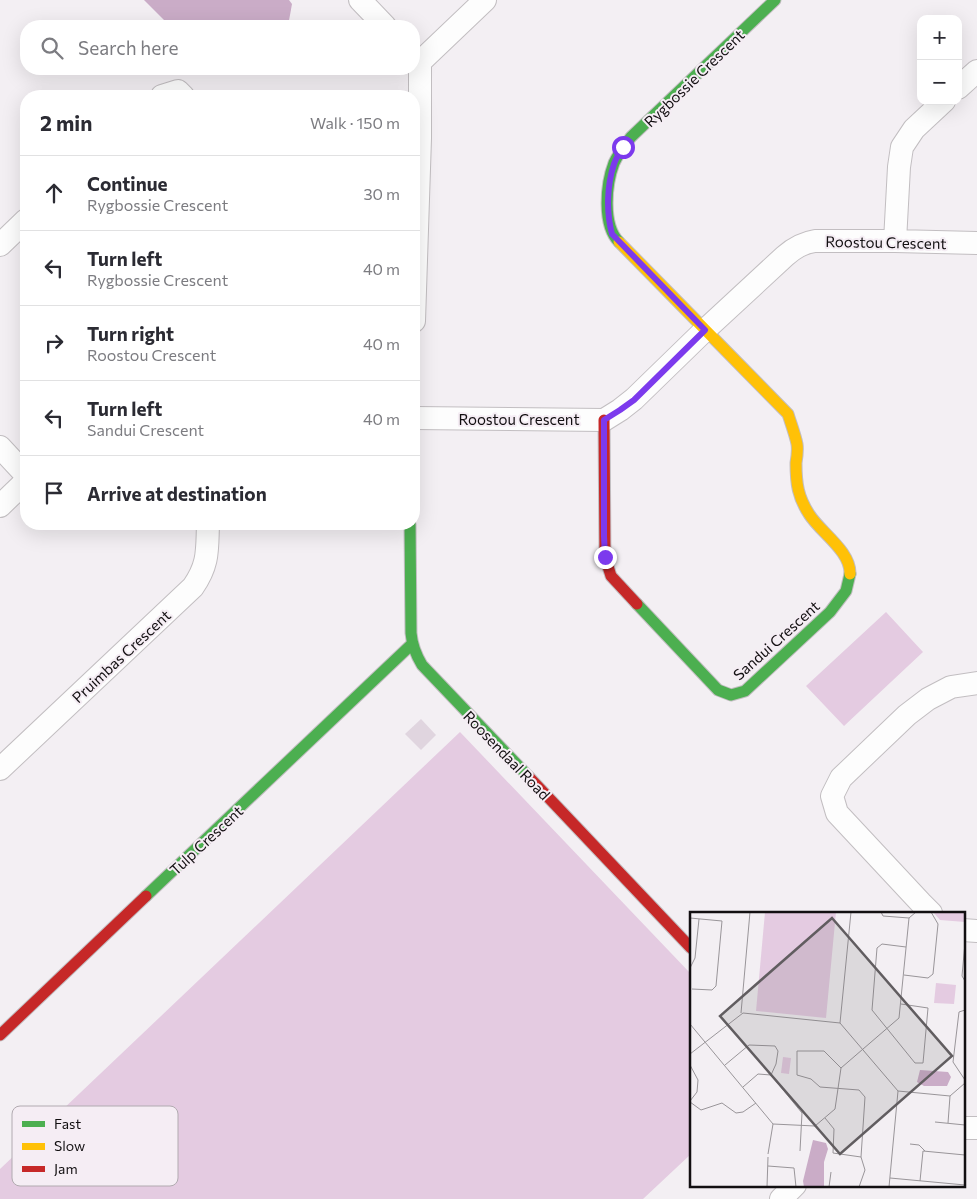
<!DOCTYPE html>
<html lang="en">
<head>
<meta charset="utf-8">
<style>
  :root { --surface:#fff; --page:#f2f2f3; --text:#2b2b33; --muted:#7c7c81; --line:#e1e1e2 }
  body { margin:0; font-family:Commissioner,sans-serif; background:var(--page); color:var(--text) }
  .controls { position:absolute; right:15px; top:15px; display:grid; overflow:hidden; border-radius:10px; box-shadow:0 5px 20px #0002 }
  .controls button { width:45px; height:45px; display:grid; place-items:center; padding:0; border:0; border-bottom:1px solid var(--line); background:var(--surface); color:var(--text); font:25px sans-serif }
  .stop { position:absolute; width:15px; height:15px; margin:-11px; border:4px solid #7c3aed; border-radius:50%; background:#fff }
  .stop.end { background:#7c3aed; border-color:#fff; box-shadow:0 1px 5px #0008 }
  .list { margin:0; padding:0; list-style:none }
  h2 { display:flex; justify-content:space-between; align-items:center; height:65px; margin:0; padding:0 20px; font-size:21px }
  h2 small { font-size:16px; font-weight:400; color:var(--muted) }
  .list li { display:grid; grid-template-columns:32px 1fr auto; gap:15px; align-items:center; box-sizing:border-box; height:75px; padding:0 20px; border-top:1px solid var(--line) }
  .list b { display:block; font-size:19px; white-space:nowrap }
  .list p { margin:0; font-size:16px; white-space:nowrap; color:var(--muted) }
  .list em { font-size:16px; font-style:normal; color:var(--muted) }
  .icon { flex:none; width:28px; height:28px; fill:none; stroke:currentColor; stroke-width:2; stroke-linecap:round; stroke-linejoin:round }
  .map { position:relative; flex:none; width:977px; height:1199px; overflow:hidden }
  .search { position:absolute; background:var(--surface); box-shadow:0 5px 20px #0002; left:20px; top:20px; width:400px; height:55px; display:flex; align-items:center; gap:12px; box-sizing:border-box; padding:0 18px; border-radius:20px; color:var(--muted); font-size:19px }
  .panel { position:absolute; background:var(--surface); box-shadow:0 5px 20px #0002; left:20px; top:90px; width:400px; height:440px; border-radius:20px }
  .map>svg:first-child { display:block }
  .green { fill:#e4cbe1 }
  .water { fill:#caacc7 }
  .building { fill:#e0d5df }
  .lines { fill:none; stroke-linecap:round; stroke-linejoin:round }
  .street-casing { stroke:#c2bec1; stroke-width:24 }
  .fast-casing { stroke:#c2bec1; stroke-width:13 }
  .slow-casing { stroke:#c2bec1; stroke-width:13 }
  .jam-casing { stroke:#c2bec1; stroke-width:13 }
  .street { stroke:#fdfdfd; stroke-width:22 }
  .fast { stroke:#4caf50; stroke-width:11 }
  .slow { stroke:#ffc107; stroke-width:11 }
  .jam { stroke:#c62828; stroke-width:11 }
  .route { stroke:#7c3aed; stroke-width:6 }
  .labels { text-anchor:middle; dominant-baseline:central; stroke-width:4; stroke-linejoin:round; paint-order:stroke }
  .street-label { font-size:15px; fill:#120f11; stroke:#f5edf4 }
  .inset-road { fill:none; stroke:#999599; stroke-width:1 }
  .view { fill:#615d60; fill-opacity:0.15; stroke:#615d60; stroke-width:2.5 }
  .inset-edge { fill:none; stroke:#120f11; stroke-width:2.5 }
  .key { fill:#f5edf4; stroke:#b1aab0; stroke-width:1 }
  .key-label { font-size:14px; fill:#120f11 }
</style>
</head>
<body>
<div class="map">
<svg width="977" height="1199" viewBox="0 0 977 1199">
  <rect width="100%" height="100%" fill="#f3eff3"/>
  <path class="green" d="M886 612 923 652 844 726 806 686Z
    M460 732 691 974V1154L643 1199H0V1169Z"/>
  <path class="water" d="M144 0H289L292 4 288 26H170Z"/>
  <path class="building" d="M421 719 436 735 421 750 405 734Z"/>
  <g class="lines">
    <defs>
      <path id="street" d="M360 0 385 26
        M958 88 977 71
        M162 96 178 91 183 96
        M895 241 899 167 902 147 914 129 944 101
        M0 245 26 220
        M414 321 420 138V62L485 0
        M414 418 604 420 620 410 634 399 705 330 785 256C794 248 802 243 815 241H895L977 243
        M0 447 26 475
        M0 506 26 481
        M0 769 193 587C209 564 207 550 208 524
        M931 913 921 903 837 813 832 796 841 778 907 715 928 699 951 687 977 683
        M963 930 977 931
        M963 1128H977
        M781 1199 795 1185"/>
      <path id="fast" d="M619 242C602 225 606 184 614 163 618 154 625 145 631 137L775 0
        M410 524 411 633C412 645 416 655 422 665L528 776
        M637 604 718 690 731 695 745 691 830 612 846 591 850 574
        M146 896 412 644"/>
      <path id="slow" d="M619 242 788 414C791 424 795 434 797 444 798 450 797 457 796 463 796 484 798 497 809 514 820 532 851 551 850 574"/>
      <path id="jam" d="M604 420 605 557 611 576 637 604
        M528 776 691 948
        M0 1035 146 896"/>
    </defs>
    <use href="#street" class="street-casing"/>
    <use href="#fast" class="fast-casing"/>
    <use href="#slow" class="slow-casing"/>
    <use href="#jam" class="jam-casing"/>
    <use href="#street" class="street"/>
    <use href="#fast" class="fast"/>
    <use href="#slow" class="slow"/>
    <use href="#jam" class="jam"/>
  </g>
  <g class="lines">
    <path class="route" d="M605 557 604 536V420L620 410 634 400 705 330 612 234C606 212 607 185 614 164 616 158 620 152 623 147"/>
  </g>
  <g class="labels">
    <g class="street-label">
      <text transform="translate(694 78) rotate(-44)">Rygbossie Crescent</text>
      <text transform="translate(886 242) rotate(1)">Roostou Crescent</text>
      <text x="519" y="419">Roostou Crescent</text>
      <text transform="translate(776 640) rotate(-42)">Sandui Crescent</text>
      <text transform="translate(121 656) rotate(-43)">Pruimbas Crescent</text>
      <text transform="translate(507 755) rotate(46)">Roosendaal Road</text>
      <text transform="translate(206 840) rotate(-43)">Tulp Crescent</text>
    </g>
  </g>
  <g transform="translate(690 912)">
    <rect width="275" height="275" fill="#f3eff3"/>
    <path d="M75 0H146L136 106 66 99ZM243 0H275V10L250 8ZM246 71 266 73 264 92 244 91ZM93 145 101 146 99 162 91 161Z" fill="#e4cbe1"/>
    <path d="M230 158 258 160 261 165 257 174H234L227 170ZM123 228 136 231 138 237 134 250V275H114L113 269Z" fill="#caacc7"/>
    <path class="inset-road" d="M191 0 193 4 219 6M0 6 32 9 26 74 22 78 2 77M275 31 272 64 275 69M0 56 5 46 9 7M214 63 238 66 243 62 248 12 241 0M0 74V102M211 92 238 96 233 151H225L182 98 187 36 192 32 216 35M275 98 269 100 263 150 275 168M51 101 60 0M150 111 161 0M0 112 83 212 125 214 145 197 151 156 209 106 219 6 226 0M0 142 53 101 150 111 208 179 199 275M0 153 8 168 7 180 0 189M35 153 59 133 85 134 88 139 86 152 81 163M151 156 134 139H107V163L121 167 130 175 169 178 175 185 171 245M53 175 68 162 81 163 112 201 110 239M208 179 260 184 275 171M0 190 11 198 32 191 46 201 53 200 66 191M135 206 144 217 143 241 171 245M245 210 275 213M258 211 260 184M220 232 229 233 235 239M78 242 83 212M78 254 104 256 106 275M200 266 275 273M230 269 233 239 275 243M77 275 78 245M139 275 141 260M169 275 175 258 171 245"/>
    <path class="view" d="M142 6 262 144 150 242 30 104Z"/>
    <rect width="275" height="275" class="inset-edge"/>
  </g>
  <rect x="12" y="1106" width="166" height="80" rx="8" class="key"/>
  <rect x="22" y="1121" width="23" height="6" fill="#4caf50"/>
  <rect x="22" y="1143" width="23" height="7" fill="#ffc107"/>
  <rect x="22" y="1166" width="23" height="6" fill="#c62828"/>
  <g class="key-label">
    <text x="54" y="1129">Fast</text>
    <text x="54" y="1151">Slow</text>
    <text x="54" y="1174">Jam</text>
  </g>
</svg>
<div class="controls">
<button>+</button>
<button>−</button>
</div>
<div class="stop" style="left:623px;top:147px"></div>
<div class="stop end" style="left:605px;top:557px"></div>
<div class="search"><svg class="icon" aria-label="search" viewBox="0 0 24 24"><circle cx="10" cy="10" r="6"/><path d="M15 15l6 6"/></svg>Search here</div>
<section class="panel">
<h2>2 min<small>Walk · 150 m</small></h2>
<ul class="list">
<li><svg class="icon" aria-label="ahead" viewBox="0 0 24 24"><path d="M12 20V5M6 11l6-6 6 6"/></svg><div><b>Continue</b><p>Rygbossie Crescent</p></div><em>30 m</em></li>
<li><svg class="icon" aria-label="left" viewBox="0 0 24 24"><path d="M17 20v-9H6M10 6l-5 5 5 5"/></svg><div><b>Turn left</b><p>Rygbossie Crescent</p></div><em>40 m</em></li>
<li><svg class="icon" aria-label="right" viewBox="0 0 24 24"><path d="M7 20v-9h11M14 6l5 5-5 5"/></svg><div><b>Turn right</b><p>Roostou Crescent</p></div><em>40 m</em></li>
<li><svg class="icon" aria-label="left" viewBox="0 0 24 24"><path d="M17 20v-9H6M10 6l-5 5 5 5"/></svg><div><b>Turn left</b><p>Sandui Crescent</p></div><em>40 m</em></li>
<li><svg class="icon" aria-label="arrive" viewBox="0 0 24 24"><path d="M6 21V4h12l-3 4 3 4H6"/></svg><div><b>Arrive at destination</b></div></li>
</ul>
</section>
</div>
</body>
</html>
